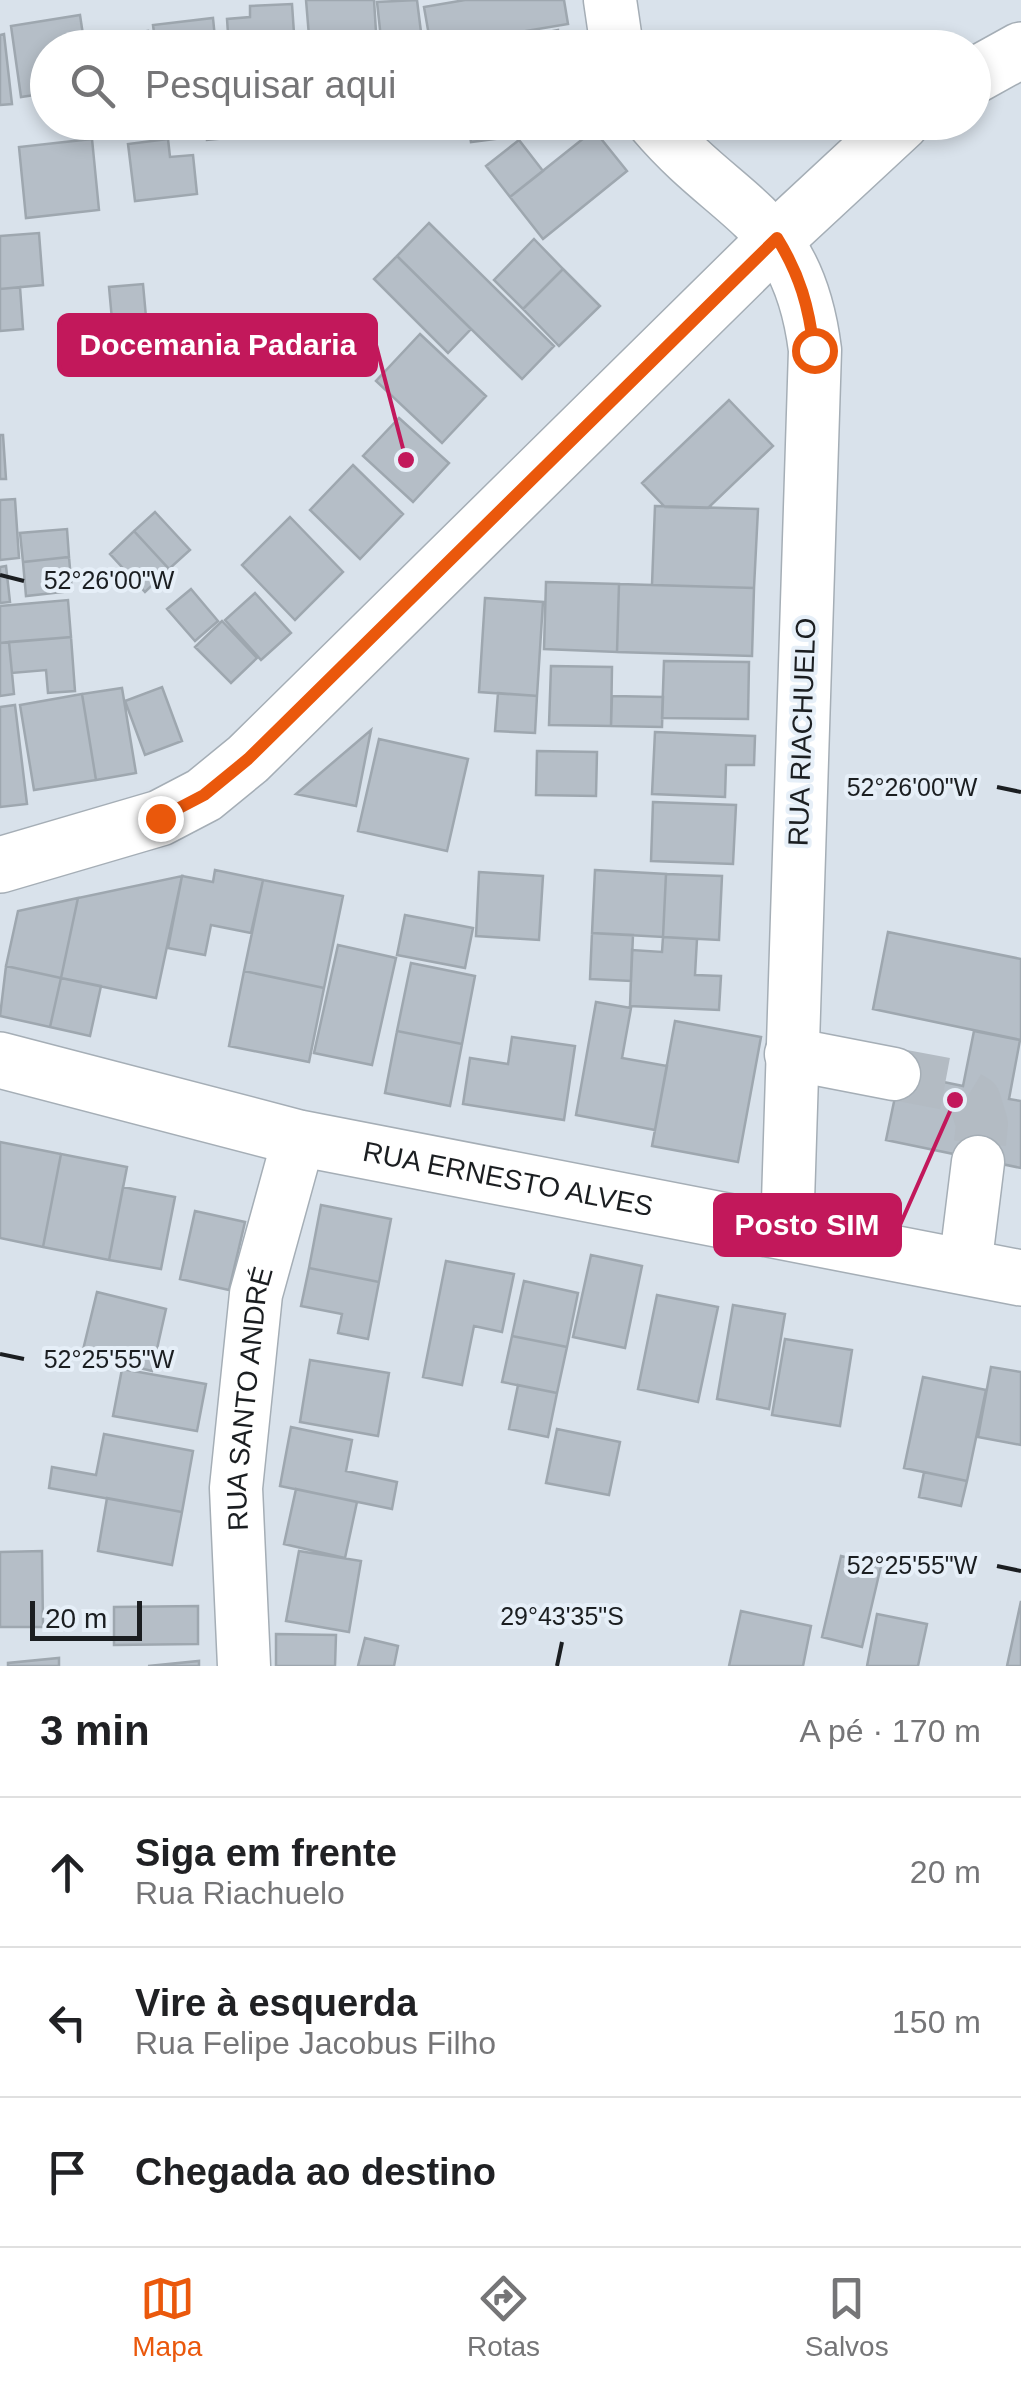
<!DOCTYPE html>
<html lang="pt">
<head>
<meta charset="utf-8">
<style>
  :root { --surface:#fff; --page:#f2f2f2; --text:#202124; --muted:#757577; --line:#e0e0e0; --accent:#ea580c }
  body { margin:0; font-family:Arial,sans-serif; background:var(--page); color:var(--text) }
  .scale { position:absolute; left:30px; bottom:25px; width:112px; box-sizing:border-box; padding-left:10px; border:5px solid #1b1e21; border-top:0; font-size:28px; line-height:35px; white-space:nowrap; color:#1b1e21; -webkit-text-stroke:8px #e6eff8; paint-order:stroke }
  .stop { position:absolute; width:30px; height:30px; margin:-22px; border:8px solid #ea580c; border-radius:50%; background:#fff }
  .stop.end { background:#ea580c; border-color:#fff; box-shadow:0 2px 10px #0008 }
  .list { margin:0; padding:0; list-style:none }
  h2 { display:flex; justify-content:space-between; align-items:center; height:130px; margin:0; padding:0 40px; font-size:42px }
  h2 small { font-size:32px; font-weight:400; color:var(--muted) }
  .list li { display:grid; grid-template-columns:65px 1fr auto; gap:30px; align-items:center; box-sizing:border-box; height:150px; padding:0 40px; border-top:2px solid var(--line) }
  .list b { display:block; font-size:38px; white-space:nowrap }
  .list p { margin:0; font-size:32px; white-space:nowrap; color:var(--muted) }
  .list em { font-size:32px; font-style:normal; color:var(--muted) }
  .icon { flex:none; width:55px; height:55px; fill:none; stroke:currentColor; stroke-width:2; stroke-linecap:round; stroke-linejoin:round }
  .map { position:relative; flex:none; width:1021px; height:1666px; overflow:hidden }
  .search { position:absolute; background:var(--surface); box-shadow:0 5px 15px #0003; left:30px; right:30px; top:30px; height:110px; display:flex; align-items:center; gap:25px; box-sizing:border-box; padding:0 35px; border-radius:55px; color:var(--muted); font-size:38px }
  .sheet { height:580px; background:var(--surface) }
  nav { display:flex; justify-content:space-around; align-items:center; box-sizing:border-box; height:140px; border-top:2px solid var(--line); background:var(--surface); font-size:28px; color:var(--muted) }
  nav a { display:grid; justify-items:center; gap:5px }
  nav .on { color:var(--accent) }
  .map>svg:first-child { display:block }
  .building { fill:#b5bec7; stroke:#9ea7af; stroke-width:2.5 }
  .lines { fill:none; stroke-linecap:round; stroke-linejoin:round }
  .minor-tunnel { stroke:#b3bbc3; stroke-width:52; stroke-dasharray:52 26; stroke-linecap:butt }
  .minor-casing { stroke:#a5aeb6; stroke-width:55 }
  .major-casing { stroke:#a5aeb6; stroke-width:58 }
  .minor { stroke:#fff; stroke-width:52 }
  .major { stroke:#fff; stroke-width:55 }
  .route { stroke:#ea580c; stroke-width:12 }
  .ticks { fill:none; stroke:#1b1e21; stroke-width:4 }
  .labels { text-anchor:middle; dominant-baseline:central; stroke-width:8; stroke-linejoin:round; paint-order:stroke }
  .street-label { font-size:28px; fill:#1b1e21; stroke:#e6eff8 }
  .ticks-label { font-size:25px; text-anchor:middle; fill:#1b1e21; stroke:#e6eff8; stroke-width:8; stroke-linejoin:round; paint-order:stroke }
  .leader { fill:none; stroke:#c2185b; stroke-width:4 }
  .callout-dot { fill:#c2185b; stroke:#e6eff8; stroke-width:4 }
  .callout { fill:#c2185b; stroke:#c2185b; stroke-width:4 }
  .callout-label { font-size:30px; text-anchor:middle; font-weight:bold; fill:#fff }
</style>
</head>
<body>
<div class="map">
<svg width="1021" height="1666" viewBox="0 0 1021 1666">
  <rect width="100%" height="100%" fill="#d9e2eb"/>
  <path class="building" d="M306 0H374L377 48H310Z
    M417 0 423 48H382L377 2Z
    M465 0H564L568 24 431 47 424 7Z
    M292 4 295 48H229L227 19 250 17V6Z
    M80 15 85 48H48V93L21 97 11 26Z
    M213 18 216 48H156L153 25Z
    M558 30 561 48H491L490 44Z
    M148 31 150 48H102L101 38Z
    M4 34 12 104 0 105V35Z
    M164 122H237L239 137 207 140 206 124 164 128Z
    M311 122H347L348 126 312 130Z
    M468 122H501L503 138 471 142Z
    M594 130 627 171 543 239 510 197Z
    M92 139 99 210 26 218 19 147Z
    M168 139 170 157 193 155 197 194 135 201 128 144Z
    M519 140 543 171 510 197 486 166Z
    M429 223 554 346 522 379 397 256Z
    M39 233 43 285 0 289V236Z
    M534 239 563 269 523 309 494 280Z
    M397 256 471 329 448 353 374 279Z
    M563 269 600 306 559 346 523 309Z
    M143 284 147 328 113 331 109 287Z
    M20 287 23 329 0 331V289Z
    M420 334 486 396 442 443 376 381Z
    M729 400 773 446 708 508 665 507 642 483Z
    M399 418 449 463 413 502 363 456Z
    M0 435H3L6 479H0Z
    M353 465 403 514 360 559 310 510Z
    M15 499 19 558 0 560V500Z
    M655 506 758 509 754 588 652 585Z
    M155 512 190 550 169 569 134 531Z
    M290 517 343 572 295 620 242 565Z
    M67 529 69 557 23 562 20 533Z
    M134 531 169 569 145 592 110 554Z
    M69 557 72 591 26 596 23 562Z
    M6 566 10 602 0 603V567Z
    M546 582 619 584 617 652 544 649Z
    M619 584 754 588 752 656 617 652Z
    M191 589 218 621 195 641 167 609Z
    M255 593 291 633 261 660 225 620Z
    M485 598 543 602 537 696 479 692Z
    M68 600 71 637 0 643V606Z
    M222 621 257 658 231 683 195 647Z
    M71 637 75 691 48 693 46 670 12 673 9 642Z
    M9 642 14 694 0 696V643Z
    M664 661 749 662 748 719 662 718Z
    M551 666 612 667 611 726 549 725Z
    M162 687 182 741 145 755 125 701Z
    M122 688 136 773 96 780 82 694Z
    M498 693 537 696 535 733 495 731Z
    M82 694 96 780 34 790 20 705Z
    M612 696 663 697 662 727 611 726Z
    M15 705 27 804 0 807V707Z
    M371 730 356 806 296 794Z
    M655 732 755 736 754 765H726L725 797 652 794Z
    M379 739 468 759 447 851 358 831Z
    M537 751 597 752 596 796 536 795Z
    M653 802 736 805 733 864 651 861Z
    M215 870 263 880 251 933 211 925 205 955 168 948 182 876 213 882Z
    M595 870 666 874 663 937 592 933Z
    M479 872 543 876 539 940 476 936Z
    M666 874 722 876 719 940 663 937Z
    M182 876 156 998 61 978 78 898Z
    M263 880 343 896 324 988 244 971Z
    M78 898 61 978 6 966 18 911Z
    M405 915 473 928 465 968 397 955Z
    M888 932 1021 959V1040L873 1009Z
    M592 933 633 935 631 981 590 979Z
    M663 937 697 939 695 975 721 976 719 1010 630 1006 632 950 662 952Z
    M338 945 396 958 372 1065 314 1053Z
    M411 963 475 976 462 1044 397 1031Z
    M6 966 61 978 50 1027 0 1016Z
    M244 971 324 988 309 1062 229 1046Z
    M61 978 101 986 90 1036 50 1027Z
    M596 1002 631 1008 622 1058 667 1066 655 1130 576 1115Z
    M675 1021 761 1037 738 1162 652 1146Z
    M397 1031 462 1044 450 1106 385 1093Z
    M974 1031 1020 1040 1009 1099 1021 1101V1168L886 1140 900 1073 963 1086Z
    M512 1037 575 1046 564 1120 463 1104 470 1058 508 1064Z
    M0 1142 61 1154 43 1247 0 1238Z
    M61 1154 127 1167 109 1260 43 1247Z
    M123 1187 175 1197 161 1269 109 1260Z
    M321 1205 391 1219 379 1282 309 1268Z
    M195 1211 245 1222 229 1290 180 1279Z
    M591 1255 642 1266 625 1348 573 1337Z
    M446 1261 514 1274 502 1332 474 1326 462 1385 423 1377Z
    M309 1268 379 1282 368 1339 338 1333 342 1314 301 1306Z
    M524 1281 578 1293 567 1347 512 1336Z
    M97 1292 166 1309 152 1371 82 1354Z
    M657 1295 718 1307 698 1402 638 1389Z
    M733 1305 785 1314 769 1409 717 1399Z
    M512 1336 567 1347 557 1393 502 1382Z
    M785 1339 852 1350 840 1426 772 1415Z
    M310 1360 389 1373 378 1436 300 1422Z
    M991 1367 1021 1372V1445L978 1437Z
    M122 1369 206 1384 197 1431 113 1416Z
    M923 1377 986 1390 967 1481 904 1468Z
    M518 1385 557 1393 548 1437 509 1429Z
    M291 1427 352 1440 346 1471 397 1482 392 1509 280 1486Z
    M557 1429 620 1442 609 1495 546 1483Z
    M104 1434 193 1451 182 1512 49 1488 52 1467 96 1475Z
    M924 1472 967 1481 961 1506 919 1497Z
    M296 1489 357 1502 345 1558 284 1544Z
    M107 1498 182 1512 172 1565 98 1551Z
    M42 1551 43 1627H0V1552Z
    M299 1551 361 1561 349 1632 286 1621Z
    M841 1556 881 1566 862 1647 822 1637Z
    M1021 1601V1666H1007Z
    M198 1606V1644L114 1645V1607Z
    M741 1611 811 1626 803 1666H729Z
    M877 1614 927 1624 918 1666H867Z
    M276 1634 336 1635 335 1666H276Z
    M365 1638 398 1646 394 1666H358Z
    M59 1658V1666H8V1663Z
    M199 1661V1666H148Z"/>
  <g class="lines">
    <path class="minor-tunnel" d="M894 1074 947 1084 975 1101 982 1124 978 1162"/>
    <defs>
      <g id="minor">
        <path d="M610 0 617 48"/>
        <path d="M653 122C730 213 798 215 815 350L787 1233"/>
        <path d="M791 1054 894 1074"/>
        <path d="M965 1267 978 1162"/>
        <path id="s1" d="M244 1666 236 1488 256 1294 299 1138"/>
      </g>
      <g id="major">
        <path d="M974 76 1021 50"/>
        <path d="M0 865 160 818 204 795 248 759 777 238 902 122"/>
        <path id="s2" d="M0 1060 299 1138 1021 1278"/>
      </g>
    </defs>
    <use href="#minor" class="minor-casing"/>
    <use href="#major" class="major-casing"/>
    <use href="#minor" class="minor"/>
    <use href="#major" class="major"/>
  </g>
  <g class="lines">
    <path class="route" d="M160 818 204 795 248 759 777 238C800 275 809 307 814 350"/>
  </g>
  <path class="ticks" d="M0 575 24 581M997 787 1021 792M0 1354 24 1359M997 1566 1021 1571M557 1666 562 1642"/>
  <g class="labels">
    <g class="street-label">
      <text transform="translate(802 732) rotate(-88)">RUA RIACHUELO</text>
      <text stroke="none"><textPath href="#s2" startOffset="522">RUA ERNESTO ALVES</textPath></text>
      <text stroke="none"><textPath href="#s1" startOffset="268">RUA SANTO ANDRÉ</textPath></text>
    </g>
  </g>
  <g class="ticks-label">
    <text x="109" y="589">52°26'00"W</text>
    <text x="912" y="796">52°26'00"W</text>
    <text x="109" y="1368">52°25'55"W</text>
    <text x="912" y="1574">52°25'55"W</text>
    <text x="562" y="1625">29°43'35"S</text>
  </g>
  <path class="leader" d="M406 460L376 345M955 1100L900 1225"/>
  <g class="callout-dot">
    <circle cx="406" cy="460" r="10"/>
    <circle cx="955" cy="1100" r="10"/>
  </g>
  <g class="callout">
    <rect x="59" y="315" width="317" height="60" rx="10"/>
    <rect x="715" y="1195" width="185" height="60" rx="10"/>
  </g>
  <g class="callout-label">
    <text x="218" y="355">Docemania Padaria</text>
    <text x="807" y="1235">Posto SIM</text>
  </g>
</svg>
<div class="scale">20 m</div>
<div class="stop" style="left:814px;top:350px"></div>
<div class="stop end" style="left:160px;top:818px"></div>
<div class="search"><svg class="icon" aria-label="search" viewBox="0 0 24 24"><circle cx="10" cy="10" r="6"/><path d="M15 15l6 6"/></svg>Pesquisar aqui</div>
</div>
<section class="sheet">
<h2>3 min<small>A pé · 170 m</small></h2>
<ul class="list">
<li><svg class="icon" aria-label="ahead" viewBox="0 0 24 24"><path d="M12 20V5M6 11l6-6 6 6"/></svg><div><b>Siga em frente</b><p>Rua Riachuelo</p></div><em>20 m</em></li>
<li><svg class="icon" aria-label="left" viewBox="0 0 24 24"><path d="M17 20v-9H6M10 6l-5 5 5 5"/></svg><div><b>Vire à esquerda</b><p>Rua Felipe Jacobus Filho</p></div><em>150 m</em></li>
<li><svg class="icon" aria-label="arrive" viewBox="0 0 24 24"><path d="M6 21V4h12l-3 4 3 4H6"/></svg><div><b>Chegada ao destino</b></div></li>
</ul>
</section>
<nav>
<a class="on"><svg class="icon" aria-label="map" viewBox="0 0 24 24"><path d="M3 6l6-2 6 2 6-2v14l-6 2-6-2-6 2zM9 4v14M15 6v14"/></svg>Mapa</a>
<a><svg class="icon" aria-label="directions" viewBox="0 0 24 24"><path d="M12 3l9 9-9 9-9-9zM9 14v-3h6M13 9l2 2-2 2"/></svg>Rotas</a>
<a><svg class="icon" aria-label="saved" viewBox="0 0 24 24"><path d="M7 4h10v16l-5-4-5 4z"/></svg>Salvos</a>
</nav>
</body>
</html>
